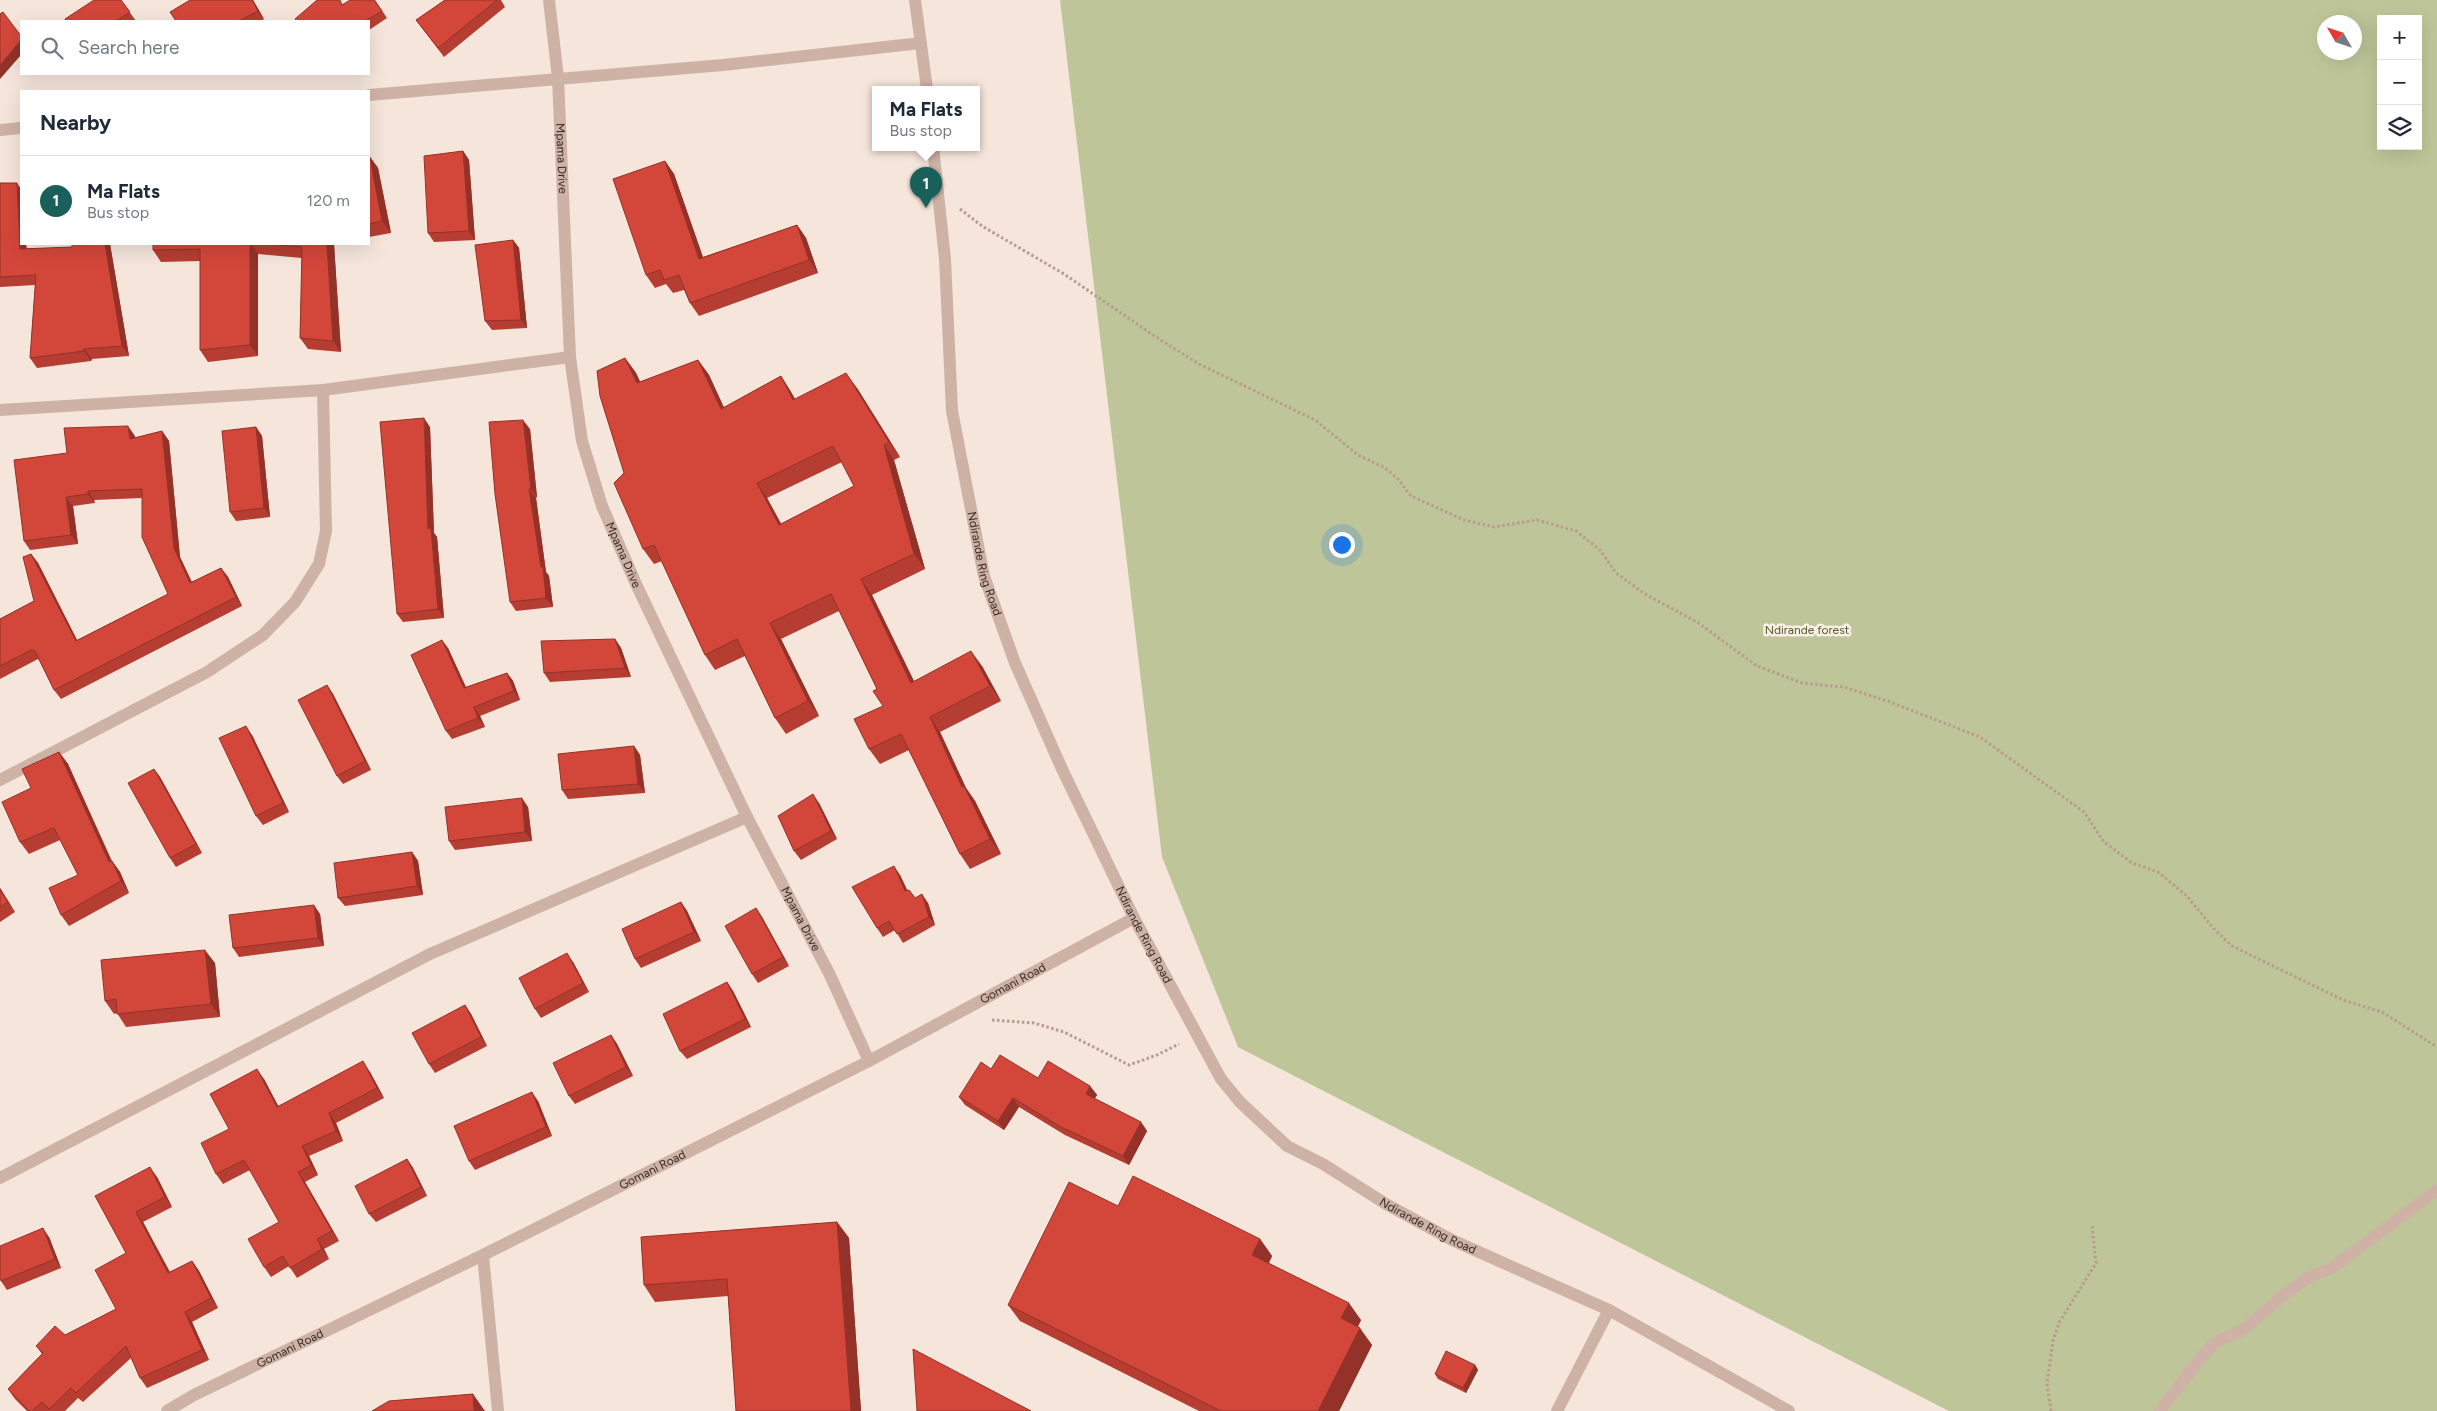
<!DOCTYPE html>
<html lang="en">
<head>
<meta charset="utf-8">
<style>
  :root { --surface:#fff; --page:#f6f6f7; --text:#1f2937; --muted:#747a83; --line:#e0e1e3; --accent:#186059 }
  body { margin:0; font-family:Figtree,sans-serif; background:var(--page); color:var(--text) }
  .controls { position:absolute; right:15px; top:15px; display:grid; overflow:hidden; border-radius:0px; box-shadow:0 5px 20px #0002 }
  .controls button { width:45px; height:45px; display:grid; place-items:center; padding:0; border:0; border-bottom:1px solid var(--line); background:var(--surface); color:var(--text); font:25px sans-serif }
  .compass { position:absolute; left:2317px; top:15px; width:45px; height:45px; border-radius:50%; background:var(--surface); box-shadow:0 5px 20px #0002; rotate:309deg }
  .you { position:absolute; left:1341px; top:544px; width:18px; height:18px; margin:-12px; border:4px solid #fff; border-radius:50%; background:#1a73e8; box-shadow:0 0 0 8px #1a73e833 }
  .badge { display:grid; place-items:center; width:32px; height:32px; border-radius:50%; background:var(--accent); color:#fff; font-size:16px; font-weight:700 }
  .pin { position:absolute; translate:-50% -41px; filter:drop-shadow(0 1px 2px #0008) }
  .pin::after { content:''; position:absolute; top:26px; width:18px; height:15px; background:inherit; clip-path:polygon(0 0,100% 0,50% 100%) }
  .popup { position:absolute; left:872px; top:86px; width:108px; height:65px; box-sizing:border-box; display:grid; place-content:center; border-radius:0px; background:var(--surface); filter:drop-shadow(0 1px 4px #0005); font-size:16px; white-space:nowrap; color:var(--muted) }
  .popup b { font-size:19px; color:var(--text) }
  .popup::after { content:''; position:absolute; left:50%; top:100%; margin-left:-10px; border:10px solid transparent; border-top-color:var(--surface) }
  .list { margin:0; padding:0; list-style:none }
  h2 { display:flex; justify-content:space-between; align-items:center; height:65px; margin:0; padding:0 20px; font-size:21px }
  h2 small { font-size:16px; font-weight:400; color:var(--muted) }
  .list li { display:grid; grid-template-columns:32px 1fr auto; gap:15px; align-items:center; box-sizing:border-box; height:90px; padding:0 20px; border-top:1px solid var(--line) }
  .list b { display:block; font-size:19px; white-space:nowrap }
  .list p { margin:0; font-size:16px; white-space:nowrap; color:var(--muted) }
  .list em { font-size:16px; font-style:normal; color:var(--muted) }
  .icon { flex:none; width:28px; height:28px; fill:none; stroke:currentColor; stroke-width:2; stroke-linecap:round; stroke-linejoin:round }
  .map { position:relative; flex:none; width:2437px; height:1411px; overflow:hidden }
  .search { position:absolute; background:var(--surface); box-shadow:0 5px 20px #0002; left:20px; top:20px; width:350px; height:55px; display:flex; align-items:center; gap:12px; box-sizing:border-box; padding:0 18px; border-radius:0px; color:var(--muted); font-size:19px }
  .panel { position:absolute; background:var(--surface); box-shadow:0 5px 20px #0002; left:20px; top:90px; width:350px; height:155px; border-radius:0px }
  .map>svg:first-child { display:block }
  .green { fill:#bec699; fill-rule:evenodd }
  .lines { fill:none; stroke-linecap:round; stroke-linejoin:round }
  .path { stroke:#ba9b8f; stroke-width:3; stroke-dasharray:2.5 2.5; stroke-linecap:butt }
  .minor { stroke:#ceb2a5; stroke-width:12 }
  .wall { fill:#b53d32; fill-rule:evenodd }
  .shaded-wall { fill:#943229 }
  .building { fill:#d3473a; stroke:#943229; fill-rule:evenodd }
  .labels { text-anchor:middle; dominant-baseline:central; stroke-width:5; stroke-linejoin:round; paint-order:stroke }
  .street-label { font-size:12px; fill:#392a27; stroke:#fcf0e8 }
  .park-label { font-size:12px; fill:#505b28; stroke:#fcf0e8 }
</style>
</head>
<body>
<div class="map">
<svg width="2437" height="1411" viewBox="0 0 2437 1411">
  <rect width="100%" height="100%" fill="#f5e5db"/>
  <path class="green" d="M1060 0H2437V1411H1949L1238 1047 1162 857ZM2381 19H2418V146H2381ZM2324 22H2354V52H2324Z"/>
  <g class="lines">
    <path class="path" d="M960 209 982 226 1064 274 1162 341 1199 364 1315 420 1358 455 1385 468 1397 478 1411 496 1464 520 1494 527 1537 520 1576 531 1600 550 1616 573 1645 594 1697 622 1757 666 1802 683 1844 687 1890 702 1980 737 2084 812 2104 842 2132 863 2158 872 2187 896 2213 928 2232 946 2343 1000 2382 1012 2437 1047
      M992 1020 1034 1023 1064 1032 1129 1065 1157 1055 1179 1044
      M2051 1411 2047 1384 2053 1340 2060 1321 2096 1263 2092 1225"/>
    <g class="minor">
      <path id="s1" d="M549 0 558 78 570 357 582 441 602 506 636 584 747 817 829 973 869 1061"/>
      <path d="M915 0 927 89"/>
      <path d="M369 95 723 65 921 43"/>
      <path d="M0 130 21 128"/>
      <path id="s2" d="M933 147 945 259 952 411 984 576 1015 663 1062 769 1134 918 1221 1079 1240 1102 1287 1146 1323 1164 1386 1204 1452 1240 1609 1310 1789 1411"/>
      <path d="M0 410 323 390 570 357"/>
      <path d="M0 780 207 672 263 635 295 602 319 564 326 531 323 390"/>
      <path d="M0 1178 430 954 747 817"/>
      <path d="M483 1255 498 1411"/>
      <path id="s3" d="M167 1411 194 1395 483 1255 869 1061 1134 918"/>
      <path d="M1557 1411 1609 1310"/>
      <path d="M2160 1411 2202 1356 2216 1342 2243 1330 2286 1293 2309 1277 2332 1268 2437 1190"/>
    </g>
  </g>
  <path class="wall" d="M121 0 136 21H66Z
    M253 0 264 19 261 21H176Z
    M375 0 387 18 369 30V21H297L343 4Z
    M445 0H501L505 7 444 57 416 20Z
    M463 151 469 160 475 240 434 242 428 233Z
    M369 157H370L378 168 391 233 369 237Z
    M665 161 674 174 703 257 797 225 806 238 818 273 699 316 690 303 684 290 673 293 666 284 655 288 646 275Z
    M0 183 21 244H26L27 249 72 247V244H110L129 356 92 359 91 361 37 368 30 358 35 285 0 287Z
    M513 240 519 248 527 328 492 330 485 321Z
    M153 244H334L341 352 308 349 300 338 302 258 258 254V356L208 362 200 350V261L161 262 153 250Z
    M625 358 636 373 640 382 698 360 709 375 724 408 781 376 791 392 795 399 857 388 900 457 894 460 925 569 872 595 914 681 982 666 1001 701 940 732 966 788 975 801 1001 854 970 869 960 854 909 750 880 764 869 749 883 706 877 689 839 611 781 639 819 716 786 734 775 718 745 656 715 670 705 655 662 561 654 564 643 549 624 473ZM842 462 854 486 781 524 767 498Z
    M256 427 262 436 270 517 236 521 230 512Z
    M430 427 434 533 437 537 444 618 403 622 397 614Z
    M530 429 537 497 536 498 546 572 549 576 553 607 516 611 510 602Z
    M162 431 169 441 180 557 192 582 221 568 228 577 242 606 61 699 54 690 39 660 38 659 0 679V619L34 601 31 554 38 563 77 640 168 594 142 498 94 500 95 503 73 506 78 544 30 550 24 541 67 453 135 436V438Z
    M615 639 621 648 631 677 550 682 544 673Z
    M448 648 466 687 507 673 513 681 520 700 480 716 485 727 452 739 446 731Z
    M327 685 333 694 371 770 343 784 337 776Z
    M252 735 289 812 263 825 256 816Z
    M634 746 640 755 645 793 568 799 562 790Z
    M59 752 68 764 112 861 120 872 129 893 69 926 61 915 78 875 60 840 29 854 20 842 31 788Z
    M154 769 160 777 202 853 176 867 170 858Z
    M819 803 837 839 801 860 794 851Z
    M528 807 532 841 455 850 449 841Z
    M412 852 418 861 423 895 345 906 338 898Z
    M900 875 907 890H909L915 898 928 903 935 925 903 943 895 930 883 937 877 928Z
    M0 888 15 912 0 922Z
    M681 902 687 911 701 941 641 968 635 959Z
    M756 908 762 917 789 966 758 983 752 974Z
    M320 914 324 946 239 957 233 948Z
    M573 962 589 992 541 1018 535 1009Z
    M215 963 220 1017 126 1027 117 1013 114 1014 105 1001Z
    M727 982 733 991 751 1027 687 1059 680 1051Z
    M465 1005 471 1014 487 1046 435 1073 429 1064Z
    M611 1035 617 1044 633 1076 575 1104 569 1096Z
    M370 1072 384 1098 336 1123 343 1141 309 1156 318 1175 305 1182 339 1241 324 1249 329 1259 297 1278 289 1266 271 1277 264 1267 279 1222 250 1170 223 1184 216 1174 229 1129 264 1079 278 1106Z
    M1038 1078 1090 1086 1097 1095 1094 1099 1141 1122 1147 1131 1129 1165 1065 1135 1019 1107 1004 1130 965 1105 959 1097Z
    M538 1101 552 1136 475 1170 469 1161Z
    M407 1159 413 1168 427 1196 376 1222 369 1214Z
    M157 1177 172 1207 143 1222 170 1272 192 1261 199 1271 218 1308 192 1322 209 1360 147 1388 140 1378 131 1358 83 1402 78 1398 65 1411H27L15 1399 8 1389 42 1354 36 1346 65 1335 116 1309 126 1253 95 1196Z
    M1118 1206 1260 1239 1272 1256 1269 1263 1361 1320 1358 1327 1372 1345 1339 1411H1199L1020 1321 1008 1305Z
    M837 1222 849 1238 861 1411H736L728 1296 655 1302 644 1285Z
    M49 1237 61 1268 7 1290 1 1281Z
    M1475 1365 1478 1370 1466 1393 1438 1379 1435 1374Z"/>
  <path class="shaded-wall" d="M252 0H253L264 19 258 11Z
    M21 40V55L0 79V65Z
    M463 151 469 160 475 240 469 231Z
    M370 157 378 168 391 233 382 221Z
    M665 161 674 174 708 272 699 259Z
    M17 183 21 189V244H26L27 259 20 249Z
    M797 225 806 238 818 273 809 260Z
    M513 240 519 248 527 328 521 320Z
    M105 244H110L129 356 122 346Z
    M250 244H251L258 254V356L250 345Z
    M327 244H334L341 352 333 341Z
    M84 349 92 359 91 361 84 351Z
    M625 358 636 373 648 398 637 383Z
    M698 360 709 375 732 425 721 409Z
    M846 373 857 388 900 457 889 442Z
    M781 376 791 392 804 415 793 400Z
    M424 418 430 427 434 533 437 537 444 618 438 609 428 529Z
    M523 420 530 429 537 497 531 489Z
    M128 426 135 436 136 449 130 439Z
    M256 427 262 436 270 517 264 508Z
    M162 431 169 441 180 557 196 592 190 583 174 548Z
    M884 445 894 460 925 569 914 554Z
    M757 483 767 498 790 540 779 525Z
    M529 489 536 498 546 572 549 576 553 607 546 598 541 567Z
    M88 491 94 500 95 503 88 494Z
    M66 497 73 506 78 544 71 535Z
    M31 554 38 563 82 650 76 641Z
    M221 568 228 577 242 606 236 597Z
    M861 579 872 595 922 698 911 683Z
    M770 623 781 639 819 716 808 701Z
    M615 639 621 648 631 677 625 668Z
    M442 640 448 648 470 697 464 688Z
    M971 651 982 666 1001 701 990 686Z
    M507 673 513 681 520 700 514 691Z
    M327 685 333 694 371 770 365 761Z
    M474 707 480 716 485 727 478 718Z
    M930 717 940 732 966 788 975 801 1001 854 990 839 962 787Z
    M246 726 252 735 289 812 283 803Z
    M634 746 640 755 645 793 638 784Z
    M59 752 68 764 117 874 109 862Z
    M154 769 160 777 202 853 196 844Z
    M813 794 819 803 837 839 831 831Z
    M522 798 528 807 532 841 525 832Z
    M412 852 418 861 423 895 417 886Z
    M112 861 120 872 129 893 121 881Z
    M894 866 900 875 912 900 905 891Z
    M0 888 15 912 8 902 0 890Z
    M922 894 928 903 935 925 929 917Z
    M681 902 687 911 701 941 694 932Z
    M314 905 320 914 324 946 318 938Z
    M756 908 762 917 789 966 783 957Z
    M205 950 215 963 220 1017 211 1004Z
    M567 953 573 962 589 992 583 983Z
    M727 982 733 991 751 1027 745 1019Z
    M465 1005 471 1014 487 1046 481 1037Z
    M611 1035 617 1044 633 1076 626 1067Z
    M363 1061 370 1072 384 1098 377 1088Z
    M257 1069 264 1079 284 1117 277 1107Z
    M1090 1086 1097 1095 1092 1103 1086 1094Z
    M532 1092 538 1101 552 1136 546 1127Z
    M1013 1098 1019 1107 1004 1130 998 1121Z
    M329 1113 336 1123 343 1141 336 1131Z
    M1141 1122 1147 1131 1129 1165 1123 1156Z
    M302 1146 309 1156 318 1175 311 1165Z
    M407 1159 413 1168 427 1196 421 1187Z
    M150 1167 157 1177 172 1207 165 1197Z
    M298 1172 305 1182 339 1241 332 1231Z
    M136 1212 143 1222 175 1283 168 1273Z
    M837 1222 849 1238 861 1411H851Z
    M43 1228 49 1237 61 1268 55 1259Z
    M317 1239 324 1249 329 1259 322 1249Z
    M1260 1239 1272 1256 1264 1272 1252 1255Z
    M192 1261 199 1271 218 1308 211 1298Z
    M1349 1303 1361 1320 1353 1335 1341 1318Z
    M185 1312 192 1322 209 1360 202 1350Z
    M1360 1328 1372 1345 1339 1411H1318Z
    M1475 1365 1478 1370 1466 1393 1463 1388Z
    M473 1394 485 1411H474Z"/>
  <path class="building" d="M94 0H121L130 12 116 21H66L65 19Z
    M190 0H252L258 11 239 21H176L170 12Z
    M317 0H340L342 5 350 0H374L382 11 365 21H297L295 19Z
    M445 0H497L438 48 416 20Z
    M3 12 21 36V40L0 65V14Z
    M463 151 469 231 428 233 424 156Z
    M369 157H370L382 221 369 224Z
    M665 161 699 259 797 225 809 260 690 303 679 275 664 280 660 270 646 275 613 179Z
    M0 183H17L20 249 72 247V244H105L122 346 84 349V351L30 358 36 275 0 277Z
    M513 240 521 320 485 321 475 245Z
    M153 244H250V345L200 350V249L153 250Z
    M266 244H327L333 341 300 338 302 247Z
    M625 358 637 383 698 360 721 409 781 376 793 400 846 373 889 442 884 445 914 554 861 579 911 683 971 651 990 686 930 717 962 787 964 786 990 839 960 854 901 734 869 749 854 719 883 706 873 691 877 689 831 594 770 623 808 701 775 718 737 639 705 655 654 545 643 549 614 483 624 473 600 396 597 371ZM833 446 854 486 779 525 757 483Z
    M424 418 428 529 431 528 438 609 397 614 380 422Z
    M523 420 531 489H529L541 567H543L546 598 510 602 495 494 489 422Z
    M128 426 130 439 162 431 174 548 190 583 221 568 236 597 54 690 35 651 31 650 0 666V619L34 601 23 557 31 554 76 641 168 594 142 537V489L88 491V494L66 497 71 535 24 541 14 460 67 453 64 428Z
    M256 427 264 508 230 512 222 431Z
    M615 639 625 668 544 673 541 641Z
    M442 640 464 688 507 673 514 691 474 707 478 718 446 731 411 655Z
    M327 685 365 761 337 776 298 700Z
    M246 726 283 803 256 816 219 738Z
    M634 746 638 784 562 790 558 754Z
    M59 752 109 862 112 861 121 881 61 915 49 888 78 875 54 828 20 842 2 802 31 788 22 769Z
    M154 769 196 844 170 858 128 783Z
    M813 794 831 831 794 851 778 816Z
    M522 798 525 832 449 841 445 807Z
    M412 852 417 886 338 898 334 863Z
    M894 866 905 891 909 890 915 898 922 894 929 917 897 934 889 921 877 928 852 887Z
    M0 890 8 902 0 907Z
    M681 902 694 932 635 959 622 929Z
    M314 905 318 938 233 948 229 915Z
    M756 908 783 957 752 974 725 926Z
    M205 950 211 1004 117 1014 116 999 105 1001 101 960Z
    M567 953 583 983 535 1009 519 978Z
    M727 982 745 1019 680 1051 663 1014Z
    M465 1005 481 1037 429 1064 412 1033Z
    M611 1035 626 1067 569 1096 553 1063Z
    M1000 1055 1038 1078 1048 1061 1090 1086 1086 1094 1141 1122 1123 1156 1059 1126 1013 1098 998 1121 959 1097 981 1062 991 1069Z
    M363 1061 377 1088 329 1113 336 1131 302 1146 311 1165 298 1172 332 1231 317 1239 322 1249 290 1268 283 1256 264 1267 248 1239 279 1222 244 1160 216 1174 201 1143 229 1129 210 1094 257 1069 277 1107Z
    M532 1092 546 1127 469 1161 454 1126Z
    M407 1159 421 1187 369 1214 355 1186Z
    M150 1167 165 1197 136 1212 168 1273 192 1261 211 1298 185 1312 202 1350 140 1378 126 1346 76 1393 71 1388 49 1409 42 1402 32 1411H29L8 1389 43 1353 36 1346 55 1326 65 1335 116 1309 95 1270 126 1253 95 1196Z
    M1133 1176 1260 1239 1252 1255 1349 1303 1341 1318 1360 1328 1318 1411H1221L1008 1305 1069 1182 1118 1206Z
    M837 1222 851 1411H736L727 1279 644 1285 641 1237Z
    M43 1228 55 1259 1 1281 0 1278V1246Z
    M913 1349 1031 1411H917Z
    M1446 1351 1475 1365 1463 1388 1435 1374Z
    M473 1394 474 1411H372L389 1401Z"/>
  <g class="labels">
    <g class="street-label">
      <text stroke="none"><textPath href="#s1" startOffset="159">Mpama Drive</textPath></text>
      <text stroke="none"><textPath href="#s1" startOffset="564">Mpama Drive</textPath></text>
      <text stroke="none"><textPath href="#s2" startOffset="421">Ndirande Ring Road</textPath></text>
      <text stroke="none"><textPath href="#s1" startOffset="969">Mpama Drive</textPath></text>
      <text stroke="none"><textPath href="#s2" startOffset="826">Ndirande Ring Road</textPath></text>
      <text stroke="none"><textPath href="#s3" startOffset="948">Gomani Road</textPath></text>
      <text stroke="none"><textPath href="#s3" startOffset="542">Gomani Road</textPath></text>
      <text stroke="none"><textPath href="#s2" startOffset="1246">Ndirande Ring Road</textPath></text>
      <text stroke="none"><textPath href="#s3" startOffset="138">Gomani Road</textPath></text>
    </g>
    <g class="park-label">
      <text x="1807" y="630">Ndirande forest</text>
    </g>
  </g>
</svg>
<div class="controls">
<button>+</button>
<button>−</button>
<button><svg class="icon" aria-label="layers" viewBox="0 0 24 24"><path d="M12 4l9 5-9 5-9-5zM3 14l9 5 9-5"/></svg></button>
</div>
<svg class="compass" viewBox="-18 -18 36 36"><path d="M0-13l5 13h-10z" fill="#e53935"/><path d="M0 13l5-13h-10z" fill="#747a83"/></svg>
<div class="you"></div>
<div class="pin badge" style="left:926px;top:208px">1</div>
<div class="popup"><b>Ma Flats</b>Bus stop</div>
<div class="search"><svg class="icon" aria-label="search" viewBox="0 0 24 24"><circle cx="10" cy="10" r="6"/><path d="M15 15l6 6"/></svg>Search here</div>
<section class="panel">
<h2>Nearby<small></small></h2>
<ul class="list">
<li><span class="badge">1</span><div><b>Ma Flats</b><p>Bus stop</p></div><em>120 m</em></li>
</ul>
</section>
</div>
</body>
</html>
